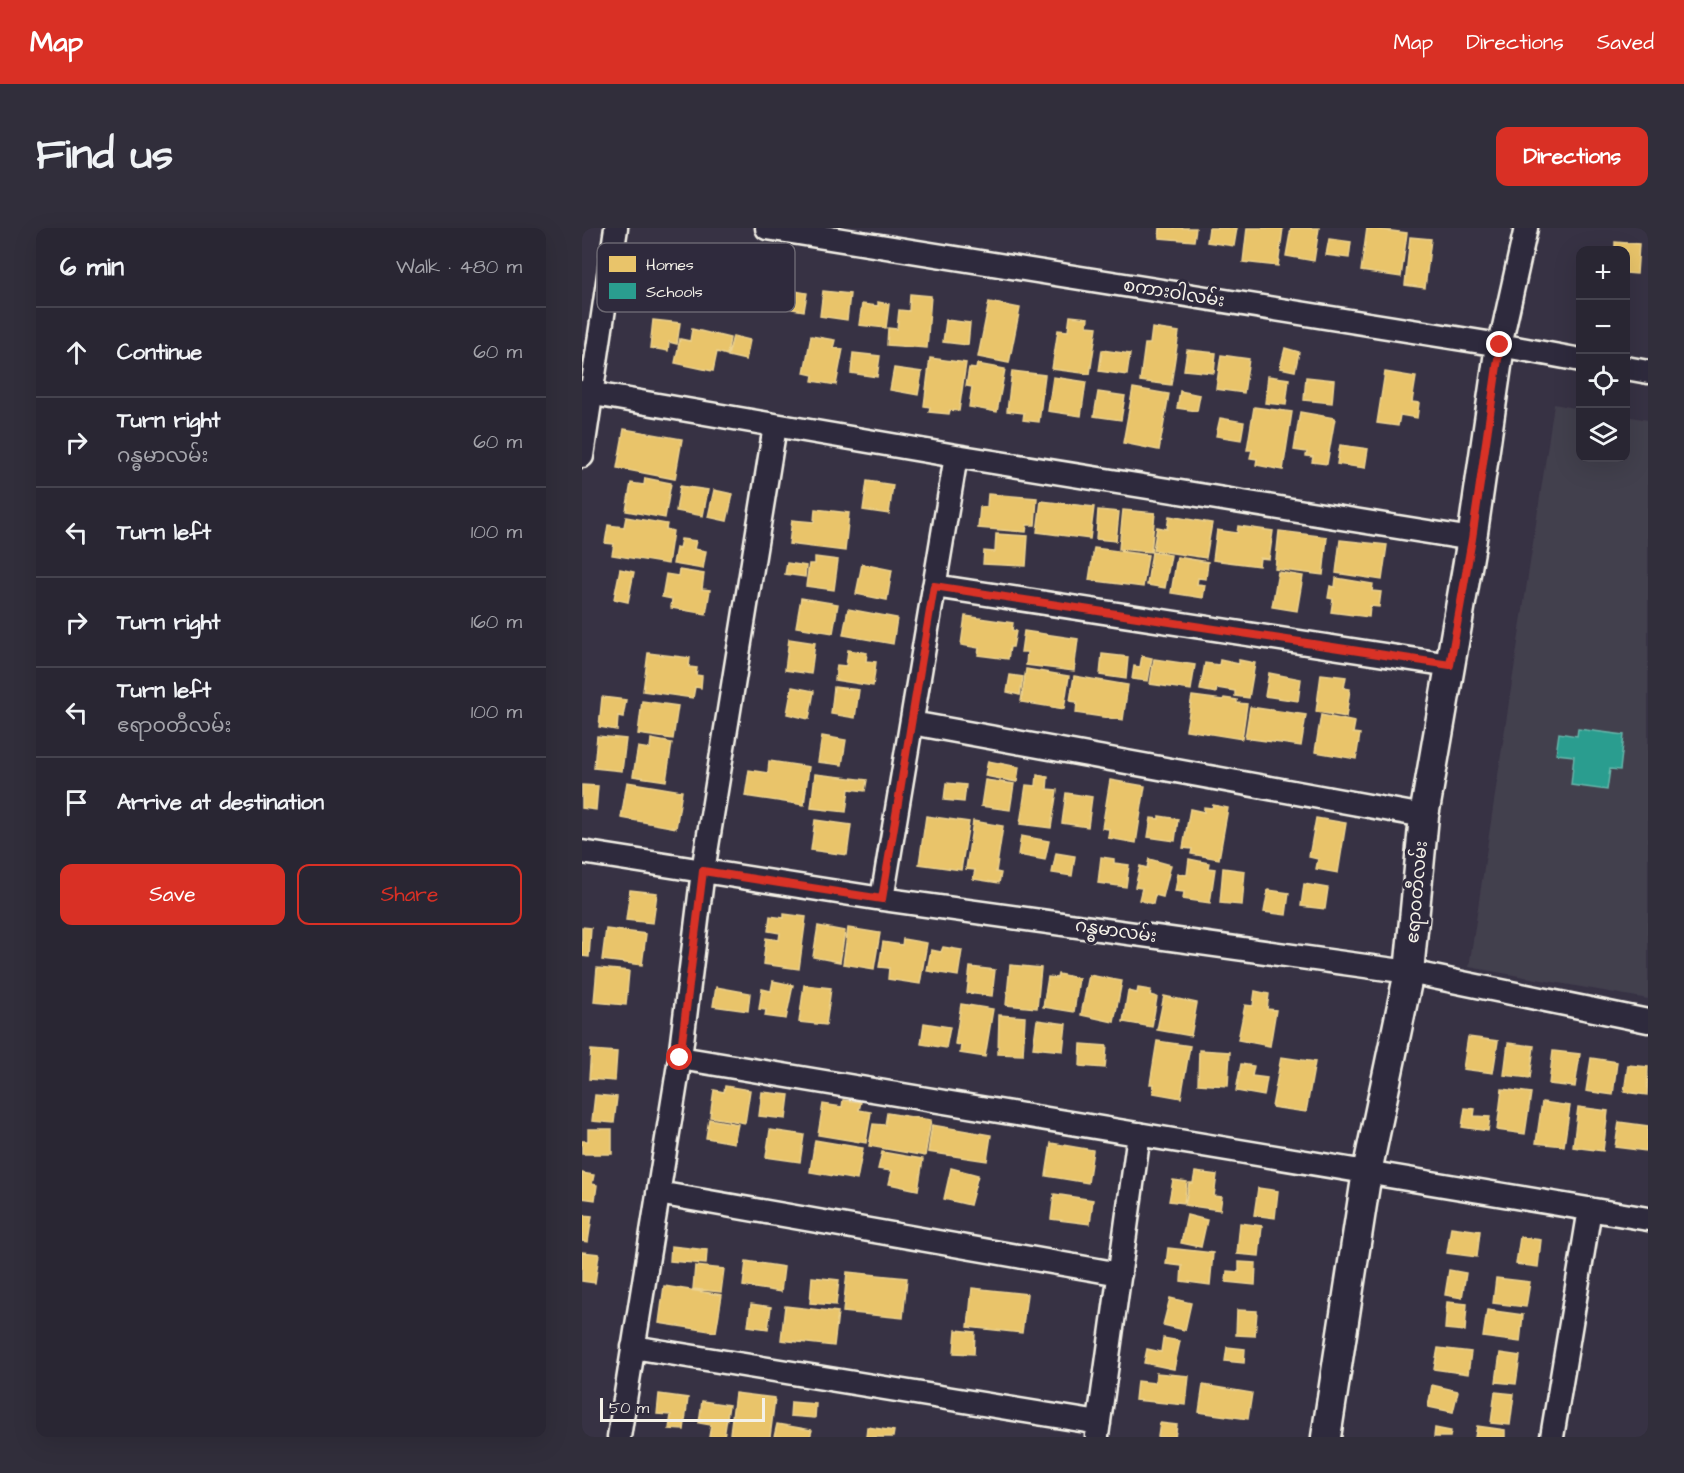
<!DOCTYPE html>
<html lang="en">
<head>
<meta charset="utf-8">
<style>
  :root { --surface:#292633; --page:#312e3b; --text:#f1f3f6; --muted:#a5a5ac; --line:#45434e; --accent:#d93025 }
  body { margin:0; font-family:"Architects Daughter","Noto Sans Myanmar",sans-serif; background:var(--page); color:var(--text) }
  .controls { position:absolute; right:18px; top:18px; display:grid; overflow:hidden; border-radius:12px; box-shadow:0 6px 24px #0002 }
  .controls button { width:54px; height:54px; display:grid; place-items:center; padding:0; border:0; border-bottom:2px solid var(--line); background:var(--surface); color:var(--text); font:30px sans-serif }
  .scale { position:absolute; left:18px; bottom:15px; width:165px; box-sizing:border-box; padding-left:6px; border:3px solid #f4f1e8; border-top:0; font-size:16px; line-height:21px; white-space:nowrap; color:#f4f1e8; -webkit-text-stroke:4px #2f2a3d; paint-order:stroke }
  .stop { position:absolute; width:18px; height:18px; margin:-14px; border:4px solid #d93025; border-radius:50%; background:#fff }
  .stop.end { background:#d93025; border-color:#fff; box-shadow:0 2px 6px #0008 }
  .list { margin:0; padding:0; list-style:none }
  h2 { display:flex; justify-content:space-between; align-items:center; height:78px; margin:0; padding:0 24px; font-size:26px }
  h2 small { font-size:20px; font-weight:400; color:var(--muted) }
  .list li { display:grid; grid-template-columns:39px 1fr auto; gap:18px; align-items:center; box-sizing:border-box; height:90px; padding:0 24px; border-top:2px solid var(--line) }
  .list b { display:block; font-size:22px; white-space:nowrap }
  .list p { margin:0; font-size:20px; white-space:nowrap; color:var(--muted) }
  .list em { font-size:20px; font-style:normal; color:var(--muted) }
  .actions { display:flex; gap:12px; padding:18px 24px }
  .actions a { flex:1; padding:14px 0; border:2px solid var(--accent); border-radius:12px; text-align:center; font-size:21px; color:var(--accent) }
  .actions .main { background:var(--accent); color:#fff }
  .icon { flex:none; width:33px; height:33px; fill:none; stroke:currentColor; stroke-width:2; stroke-linecap:round; stroke-linejoin:round }
  .map { position:relative; flex:none; width:1066px; height:1209px; overflow:hidden; border-radius:12px }
  header { display:flex; align-items:center; gap:36px; box-sizing:border-box; height:84px; padding:0 30px; background:var(--accent); color:#fff }
  header strong { font-size:28px }
  nav { display:flex; gap:33px; margin-inline-start:auto; font-size:21px }
  .intro { display:flex; align-items:center; justify-content:space-between; box-sizing:border-box; height:144px; padding:0 36px }
  h1 { margin:0; font-size:42px }
  .button { padding:15px 27px; border-radius:12px; background:var(--accent); color:#fff; font-size:21px; font-weight:700 }
  main { display:flex; gap:36px; padding:0 36px }
  aside { flex:1; background:var(--surface); border-radius:12px; box-shadow:0 6px 24px #0002 }
  .map>svg:first-child { display:block }
  .built { fill:#433f4e }
  .homes { fill:#e9c46a; stroke:#ecd290; stroke-width:1.5 }
  .schools { fill:#2a9d8f; stroke:#67b6aa; stroke-width:1.5 }
  .lines { fill:none; stroke-linecap:round; stroke-linejoin:round }
  .minor-casing { stroke:#f4f1e8; stroke-width:27 }
  .tertiary-casing { stroke:#f4f1e8; stroke-width:33 }
  .minor { stroke:#2f2a3d; stroke-width:22 }
  .tertiary { stroke:#2f2a3d; stroke-width:28 }
  .route { stroke:#d93025; stroke-width:8 }
  .labels { text-anchor:middle; dominant-baseline:central; stroke-width:6; stroke-linejoin:round; paint-order:stroke }
  .street-label { font-size:18px; fill:#f4f1e8; stroke:#2f2a3d }
  .key { fill:#2f2a3d; stroke:#6a6670; stroke-width:1.5 }
  .key-label { font-size:16px; fill:#f4f1e8 }
</style>
</head>
<body>
<header>
<strong>Map</strong>
<nav><a>Map</a><a>Directions</a><a>Saved</a></nav>
</header>
<div class="intro"><h1>Find us</h1><a class="button">Directions</a></div>
<main>
<aside>
<h2>6 min<small>Walk · 480 m</small></h2>
<ul class="list">
<li><svg class="icon" aria-label="ahead" viewBox="0 0 24 24"><path d="M12 20V5M6 11l6-6 6 6"/></svg><div><b>Continue</b></div><em>60 m</em></li>
<li><svg class="icon" aria-label="right" viewBox="0 0 24 24"><path d="M7 20v-9h11M14 6l5 5-5 5"/></svg><div><b>Turn right</b><p>ဂန္ဓမာလမ်း</p></div><em>60 m</em></li>
<li><svg class="icon" aria-label="left" viewBox="0 0 24 24"><path d="M17 20v-9H6M10 6l-5 5 5 5"/></svg><div><b>Turn left</b></div><em>100 m</em></li>
<li><svg class="icon" aria-label="right" viewBox="0 0 24 24"><path d="M7 20v-9h11M14 6l5 5-5 5"/></svg><div><b>Turn right</b></div><em>160 m</em></li>
<li><svg class="icon" aria-label="left" viewBox="0 0 24 24"><path d="M17 20v-9H6M10 6l-5 5 5 5"/></svg><div><b>Turn left</b><p>ဧရာဝတီလမ်း</p></div><em>100 m</em></li>
<li><svg class="icon" aria-label="arrive" viewBox="0 0 24 24"><path d="M6 21V4h12l-3 4 3 4H6"/></svg><div><b>Arrive at destination</b></div></li>
</ul>
<div class="actions"><a class="main">Save</a><a>Share</a></div>
</aside>
<div class="map">
<svg width="1066" height="1209" viewBox="0 0 1066 1209">
  <rect width="100%" height="100%" fill="#373244"/>
  <filter id="ink" filterUnits="userSpaceOnUse"><feTurbulence type="fractalNoise" baseFrequency=".0167" numOctaves="2"/><feDisplacementMap in="SourceGraphic" scale="12" xChannelSelector="R" yChannelSelector="G"/><feConvolveMatrix kernelMatrix="1 2 1 2 8 2 1 2 1" color-interpolation-filters="sRGB"/></filter>
  <g filter="url(#ink)">
    <path class="built" d="M972 176 998 181 999 230H1044V188L1066 192V771L887 739Z"/>
    <path class="homes" d="M578 0H614L612 13 577 10Z
      M627 0H655L652 18 625 14Z
      M665 0H701L696 38 661 34Z
      M709 0H737L732 33 704 28Z
      M785 0 825 5 819 49 779 43Z
      M828 9 849 11 843 60 823 57Z
      M747 11 769 14 767 30 744 27Z
      M1033 14 1057 16 1055 46 1044 45V22H1033Z
      M201 61 225 65 222 83 198 79Z
      M241 63 268 66 265 92 238 88Z
      M328 66 349 68 345 120 305 117 306 100 315 101 317 82 327 83Z
      M296 74 307 76 304 100 277 97 280 76 296 78Z
      M407 74 438 80 427 135 396 129Z
      M488 88 506 90 505 98 515 99 508 146 470 141 476 102 486 103Z
      M71 92 98 95 95 116 87 114 86 123 68 120Z
      M364 92 388 95 386 117 361 114Z
      M570 100 597 104 589 157 558 153 563 116H568Z
      M110 101 148 110 145 127 135 124 131 143 93 135 98 111 108 113Z
      M151 108 168 112 164 132 146 128Z
      M229 108 253 112 251 120 261 121 254 157 230 153 231 147 222 145Z
      M703 120 717 124 713 143 698 140Z
      M520 122 548 126 545 147 517 143Z
      M605 122 634 125 632 145 602 142Z
      M271 125 298 128 295 149 269 145Z
      M639 127 667 131 662 165 634 161Z
      M348 130 384 135 377 183 368 182 367 186 347 184 348 179 342 178Z
      M395 136 423 141 415 184 387 179 390 159 384 158 387 140 394 141Z
      M312 140 340 144 336 167 308 162Z
      M430 143 463 147 457 194 441 192 442 185 425 183Z
      M803 144 834 149 830 174 837 175 835 190 818 187 816 198 795 195Z
      M686 148 707 151 704 177 683 175Z
      M471 149 504 154 499 188 466 183Z
      M724 149 752 152 750 175 722 172Z
      M551 160 587 166 577 222 541 215Z
      M598 163 618 167 615 183 595 180Z
      M516 164 543 168 539 192 512 188Z
      M672 179 710 184 701 242 674 237 675 231 668 230 670 222H665Z
      M718 184 753 190 745 236 730 234 731 229 724 228 725 224 712 222Z
      M638 190 662 194 659 212 634 208Z
      M42 201 100 211 93 251 35 240Z
      M758 217 786 221 783 240 755 236Z
      M63 250 89 255 83 290 44 283 49 255 62 257Z
      M285 253 311 257 307 286 281 282Z
      M98 258 126 262 121 288 94 283Z
      M132 262 151 266 145 293 126 289Z
      M406 266 455 270 453 297H445L444 304 396 300 398 279H405Z
      M459 273 512 279 508 311 455 304Z
      M233 281 267 285 263 323 207 316 210 292 232 294Z
      M516 282 537 284 534 313 514 311Z
      M541 282 573 285 569 324 537 321Z
      M587 288 630 295 624 330 571 322 575 299 585 301Z
      M44 289 85 296 84 301 91 303 86 336 30 327 32 316 23 315 26 297 42 299Z
      M656 298 691 303 687 331 678 330 677 338 631 332 635 302 655 305Z
      M697 303 745 309 741 347 693 341Z
      M414 306 446 308 444 338 401 336 402 323 413 324Z
      M99 311 114 313 112 321 124 323 121 341 91 336 94 320 97 321Z
      M758 312 805 317 800 352 754 345Z
      M512 320 566 327 561 359 507 352Z
      M570 324 589 327 583 360 565 357Z
      M233 329 256 332 252 362 224 358 227 336H233Z
      M595 329 626 334 624 351 616 350 615 356 623 357 621 370 589 365Z
      M205 335 224 338 223 349 203 346Z
      M280 336 310 342 305 372 274 366Z
      M38 341 52 344 46 374 32 371Z
      M97 342 122 346 120 361 128 362 124 386 89 380 90 371 80 369 84 346 96 348Z
      M696 344 721 348 715 383 690 379Z
      M754 350 791 356 790 363 799 364 797 379 788 378 787 389 749 384 751 371 746 370 748 358 753 359Z
      M219 370 256 376 251 405 214 399Z
      M266 381 315 390 311 416 261 407Z
      M383 388 431 395 430 402 434 403 431 419H428L426 431 396 427 397 420 379 417Z
      M442 403 496 411 492 443 444 437 445 424H439Z
      M207 411 233 415 229 446 203 442Z
      M266 422 285 425 284 433 294 434 291 458 253 452 255 437 264 438Z
      M66 425 108 430 107 439 115 440 114 447 120 448 119 460 113 459 111 470 61 463Z
      M520 426 546 429 544 451 518 447Z
      M560 428 570 430 566 453 550 451 552 438 558 439Z
      M572 431 613 437 609 462 568 456Z
      M638 432 657 436V432L673 435 667 470 653 468V463L635 460 634 465 618 462 623 435 637 437Z
      M444 441 487 448 482 481 439 474Z
      M687 445 719 451 716 473 683 468Z
      M739 446 764 449 762 460 768 461 764 489 734 484Z
      M428 447 441 449 438 467 425 464Z
      M492 448 546 457 541 492 494 485 495 474 488 473Z
      M210 459 232 463 227 491 205 486Z
      M252 459 277 462 273 490 249 486Z
      M610 468 641 472 642 470 655 472V475L665 476 660 511 604 502Z
      M20 469 44 472 41 489 36 488 35 502 17 499Z
      M60 473 96 478 91 511 56 506Z
      M668 479 724 487 719 518 663 510Z
      M739 487 773 494 771 505 778 506 774 531 733 524Z
      M15 508 44 511 40 543 12 540Z
      M240 508 264 512 260 537 236 534Z
      M69 511 90 515 84 553 51 548 56 519 68 521Z
      M187 533 227 539 222 577 163 568 167 542 186 545Z
      M406 533 437 539 435 554 403 548Z
      M233 546 285 552 283 563 267 561 264 584 229 580Z
      M455 547 466 549 465 561 475 562 469 600 438 596 444 557 454 558Z
      M403 552 432 556 428 582 399 578Z
      M528 552 563 558 554 615 526 610 527 601 520 600Z
      M45 554 100 563 94 600 39 590Z
      M364 555 384 557 382 574 362 572Z
      M0 557 16 558 14 582 0 580Z
      M484 565 510 569 506 599 480 595Z
      M631 577 646 580 637 631 609 626 610 621 601 620 608 581 622 584V579L630 580Z
      M344 588 387 594 379 642 337 636Z
      M577 588 596 591 593 613 566 609 569 590 577 591Z
      M734 590 764 595 756 645 734 641 736 631 727 629Z
      M233 592 269 597 265 627 229 622Z
      M391 593 421 598 414 644 419 645 417 655 391 651 393 642 384 641Z
      M439 608 467 613 463 632 436 627Z
      M474 625 493 628 490 648 470 645Z
      M519 629 532 631V635L547 637 544 659 516 655Z
      M567 631 589 637 581 669 573 667 571 676 557 672 560 660 553 659 558 638 565 640Z
      M607 631 627 635 626 640 633 641 628 675 601 671 602 664 593 663 596 646 605 647Z
      M641 640 663 643 660 677 638 675Z
      M722 656 746 660 743 681 719 678Z
      M48 662 75 665 71 695 44 692Z
      M686 662 707 665 704 687 682 684Z
      M202 686 224 689 217 741 181 736 184 710 197 712 198 705 186 703 188 688 202 690Z
      M236 698 263 703 258 734 231 729Z
      M0 699 9 700 7 729 0 728Z
      M266 700 298 705 292 741 261 736Z
      M24 701 64 706 60 737 20 732Z
      M321 711 345 715 338 756 306 751 307 740 297 739 301 714 320 717Z
      M361 719 380 722 376 748 345 743 349 722 359 724Z
      M428 737 459 740 455 780 424 777Z
      M388 739 413 742 410 768 385 765Z
      M15 740 47 743 44 777 12 774Z
      M476 746 497 750 492 784 461 779 466 749 475 750Z
      M507 747 540 753 532 794 499 787Z
      M191 753 211 757 204 791 183 788 184 782 177 781 180 761 189 763Z
      M222 757 249 760 244 797 217 794Z
      M134 759 168 765 166 783 131 778Z
      M556 760 569 762 568 767 575 769 570 799 541 794 546 763 555 765Z
      M673 763 687 766 685 781 694 782 688 818 656 812 663 777 671 778Z
      M582 768 615 775 609 808 575 802Z
      M379 776 411 781 403 829 378 825 379 817 373 816Z
      M417 787 443 789 441 827 416 826Z
      M455 792 484 796 481 823 451 820Z
      M342 795 368 799 364 820 339 816Z
      M886 809 916 813 911 845 881 841Z
      M575 813 608 818 599 870 571 865 572 856H568Z
      M926 815 952 818 948 850 922 847Z
      M499 816 525 818 523 840 498 838Z
      M9 822 35 824 33 853 7 851Z
      M617 822 648 824 646 858 616 856Z
      M971 823 998 826 993 859 967 856Z
      M699 829 733 834 724 884 690 879Z
      M1009 830 1035 834 1031 867 1004 863Z
      M659 836 672 838 670 848 685 850 682 868 654 863Z
      M1046 837 1066 839 1065 867 1042 864Z
      M143 858 168 862 163 895 128 889 132 862 142 864Z
      M920 861 949 865 943 906 915 902Z
      M180 864 207 867 204 891 177 888Z
      M13 867 35 869 32 895 10 893Z
      M261 872 279 874 277 882 289 884 284 915 236 907 241 876 260 879Z
      M960 874 988 878 982 918 954 915Z
      M996 879 1026 883 1021 923 991 919Z
      M883 880 893 881 892 888 908 889 906 903 880 899Z
      M305 885 349 892 343 928 287 918 291 896 303 897Z
      M127 891 156 896 152 915 124 910Z
      M1037 894 1066 898 1064 923 1033 919Z
      M350 897 409 907 405 933 346 924Z
      M6 901H30V926H0V913H6Z
      M188 902 222 907 218 934 184 929Z
      M233 912 281 920 275 952 228 944Z
      M469 915 511 922 506 955 464 948Z
      M300 924 341 931 336 962 307 956 310 943 296 941Z
      M369 940 396 947 388 977 362 971Z
      M613 944 635 947 632 968 640 969 638 982 603 977 607 955H611Z
      M0 945 12 947 10 956 15 957 13 972 0 970Z
      M591 952 605 954 602 975 587 973Z
      M676 960 696 963 693 990 672 987Z
      M472 966 511 972 508 996 469 991Z
      M0 987 10 988 6 1014 0 1013Z
      M605 987 625 992 619 1019 599 1015Z
      M658 995 680 998 677 1028 655 1026Z
      M869 999 898 1003 895 1029 865 1025Z
      M938 1009 959 1012 956 1039 934 1036Z
      M89 1018 125 1022 124 1036 88 1033Z
      M586 1020 631 1025 628 1057 599 1053 600 1038 584 1036Z
      M0 1024 17 1026 13 1055 0 1053Z
      M164 1033 202 1039 199 1064 161 1058Z
      M657 1034 674 1035 673 1057 644 1054 645 1043 657 1044Z
      M113 1038 142 1041 139 1064 111 1061Z
      M867 1042 884 1045 880 1070 863 1067Z
      M265 1044 325 1050 321 1090 261 1084Z
      M230 1049 257 1052 254 1077 228 1075Z
      M914 1050 948 1054 944 1079 911 1075Z
      M82 1058 140 1067 134 1104 77 1095Z
      M390 1060 445 1066 440 1105 386 1099Z
      M588 1070 609 1075 603 1102 581 1097Z
      M865 1074 885 1076 883 1103 863 1101Z
      M169 1076 189 1079 186 1101 166 1098Z
      M203 1078 256 1084 252 1118 199 1112Z
      M655 1082 675 1083 673 1108 654 1107Z
      M905 1082 941 1087 938 1114 901 1109Z
      M374 1102 393 1104 392 1126 372 1125Z
      M581 1110 598 1113 592 1141 562 1135 565 1121 579 1124Z
      M645 1119 663 1121 662 1135 643 1133Z
      M856 1120 889 1124 886 1146 852 1141Z
      M918 1125 938 1128 934 1156 914 1154Z
      M574 1145 607 1148 604 1177 553 1172 555 1153 573 1155Z
      M621 1157 670 1165 666 1191 617 1184Z
      M850 1157 876 1163 871 1184 846 1179Z
      M913 1164 932 1166 928 1197 909 1195Z
      M153 1165 193 1170 188 1209H153V1207L148 1206Z
      M77 1166 106 1170 102 1202 87 1201 89 1187 75 1186Z
      M120 1173 147 1177 142 1209H127L129 1197 117 1195Z
      M209 1174 234 1176 233 1190 208 1188Z
      M578 1195 595 1197 593 1209H576Z
      M195 1196 230 1202 228 1209H192Z
      M895 1198 923 1202V1209H893Z
      M285 1199 312 1203 311 1209H284Z
      M853 1200 869 1203 868 1209H852Z"/>
    <path class="schools" d="M996 501 1042 507 1038 542 1028 541 1025 562 989 557 992 528 974 526 977 505 995 508Z"/>
    <g class="lines">
      <defs>
        <path id="minor" d="M185 0 918 117 999 132
          M918 117 944 0
          M1044 140 1066 144
          M0 164 374 228 890 311
          M0 228 34 0
          M352 358 868 437
          M330 495 842 588
          M0 624 300 671 827 744 1066 793
          M300 671 374 228
          M98 830 1066 991
          M76 965 538 1046
          M51 1119 517 1195
          M515 1208 557 906
          M37 1209 98 830 121 643 193 198
          M970 1209 1008 981"/>
        <path id="tertiary" d="M744 1209 785 944 827 744 842 588 890 311 918 117"/>
      </defs>
      <use href="#minor" class="minor-casing"/>
      <use href="#tertiary" class="tertiary-casing"/>
      <use href="#minor" class="minor"/>
      <use href="#tertiary" class="tertiary"/>
    </g>
  </g>
  <g class="lines" filter="url(#ink)">
    <path class="route" d="M98 830 121 643 300 671 352 358 868 437 890 311 918 117"/>
  </g>
  <g class="labels">
    <g class="street-label">
      <text transform="translate(592 65) rotate(9)">စကားဝါလမ်း</text>
      <text transform="translate(835 664) rotate(-85)">ဧရာဝတီလမ်း</text>
      <text transform="translate(534 703) rotate(8)">ဂန္ဓမာလမ်း</text>
    </g>
  </g>
  <rect x="15" y="15" width="198" height="69" rx="9" class="key"/>
  <rect x="27" y="28" width="27" height="16" fill="#e9c46a"/>
  <rect x="27" y="55" width="27" height="16" fill="#2a9d8f"/>
  <g class="key-label">
    <text x="64" y="42">Homes</text>
    <text x="64" y="69">Schools</text>
  </g>
</svg>
<div class="controls">
<button>+</button>
<button>−</button>
<button><svg class="icon" aria-label="locate" viewBox="0 0 24 24"><circle cx="12" cy="12" r="6"/><path d="M12 2v4M12 18v4M2 12h4M18 12h4"/></svg></button>
<button><svg class="icon" aria-label="layers" viewBox="0 0 24 24"><path d="M12 4l9 5-9 5-9-5zM3 14l9 5 9-5"/></svg></button>
</div>
<div class="scale">50 m</div>
<div class="stop" style="left:98px;top:830px"></div>
<div class="stop end" style="left:918px;top:117px"></div>
</div>
</main>
</body>
</html>
